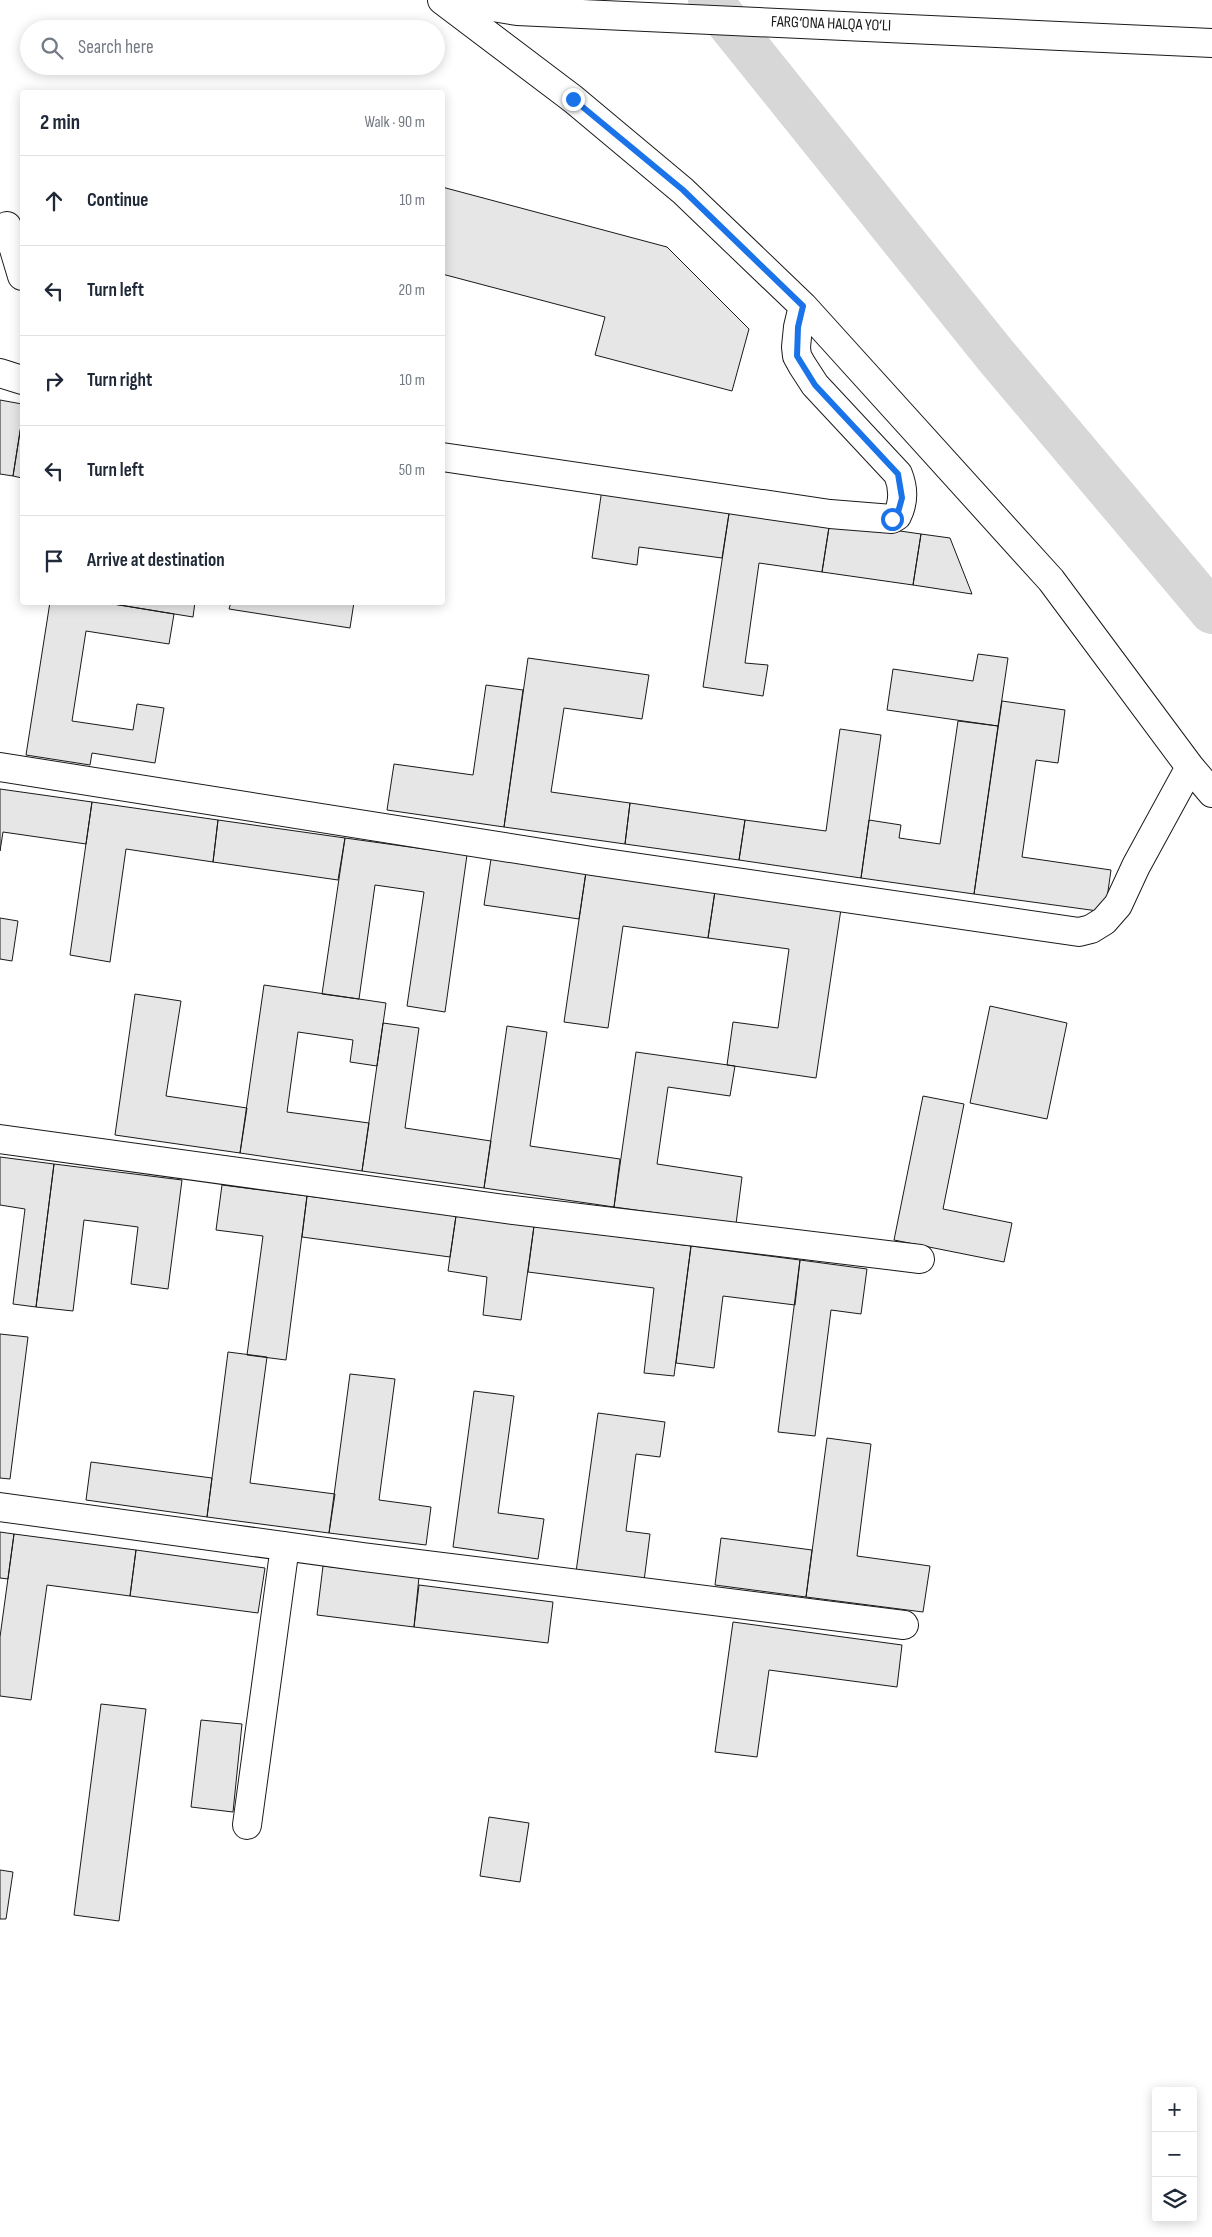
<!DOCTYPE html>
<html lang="en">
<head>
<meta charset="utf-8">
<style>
  :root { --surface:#fff; --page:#f2f2f3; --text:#1f2937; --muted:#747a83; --line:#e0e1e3 }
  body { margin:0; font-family:"Sofia Sans Condensed",sans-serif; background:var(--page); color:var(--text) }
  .controls { position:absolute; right:15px; bottom:15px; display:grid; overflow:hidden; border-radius:5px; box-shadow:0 2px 12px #0003 }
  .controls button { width:45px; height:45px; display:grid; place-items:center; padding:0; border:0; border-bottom:1px solid var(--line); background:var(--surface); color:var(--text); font:25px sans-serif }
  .stop { position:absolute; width:15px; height:15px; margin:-11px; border:4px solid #1a73e8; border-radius:50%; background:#fff }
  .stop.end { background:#1a73e8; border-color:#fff; box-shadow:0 1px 5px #0008 }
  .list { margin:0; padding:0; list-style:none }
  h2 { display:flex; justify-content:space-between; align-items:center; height:65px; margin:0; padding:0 20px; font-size:21px }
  h2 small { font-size:16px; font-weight:400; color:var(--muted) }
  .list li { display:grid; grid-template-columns:32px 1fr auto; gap:15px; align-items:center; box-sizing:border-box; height:90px; padding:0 20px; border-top:1px solid var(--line) }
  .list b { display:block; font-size:19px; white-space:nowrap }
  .list em { font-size:16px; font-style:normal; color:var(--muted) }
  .icon { flex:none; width:28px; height:28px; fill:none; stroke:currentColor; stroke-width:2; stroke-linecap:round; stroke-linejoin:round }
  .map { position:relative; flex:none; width:1212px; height:2237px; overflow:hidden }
  .search { position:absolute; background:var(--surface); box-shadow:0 2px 12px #0003; left:20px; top:20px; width:425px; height:55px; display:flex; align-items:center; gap:12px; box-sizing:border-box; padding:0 18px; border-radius:28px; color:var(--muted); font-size:19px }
  .panel { position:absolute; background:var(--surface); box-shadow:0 2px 12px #0003; left:20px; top:90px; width:425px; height:515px; border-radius:5px }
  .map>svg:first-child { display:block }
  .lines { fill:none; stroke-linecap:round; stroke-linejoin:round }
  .canal { stroke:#d7d7d7; stroke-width:44 }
  .building { fill:#e6e6e6; stroke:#1a1a1a }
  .minor-casing { stroke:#1a1a1a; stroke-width:30 }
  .highway-casing { stroke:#1a1a1a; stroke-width:30 }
  .minor { stroke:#fff; stroke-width:28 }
  .highway { stroke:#fff; stroke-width:28 }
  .route { stroke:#1a73e8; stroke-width:6 }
  .labels { text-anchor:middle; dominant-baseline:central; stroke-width:4; stroke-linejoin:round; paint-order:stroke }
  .street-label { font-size:16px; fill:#1a1a1a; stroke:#fff }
</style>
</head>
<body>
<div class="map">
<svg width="1212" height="2237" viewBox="0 0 1212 2237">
  <rect width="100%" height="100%" fill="#fff"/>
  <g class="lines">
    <path class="canal" d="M710 0 996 356 1212 612"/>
  </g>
  <path class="building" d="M442 187 667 247 749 329 732 391 595 355 605 317 442 274Z
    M0 400 22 404V419L13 476 0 474Z
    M22 419V478L13 476Z
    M602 489 730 507 722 558 639 547 637 565 592 558Z
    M730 507 830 521 822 572 759 563 745 663 768 665 763 696 703 687Z
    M830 521 921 534 913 585 822 572Z
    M921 534 950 538 972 594 913 585Z
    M50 602H101L174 614 169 644 86 631 72 721 133 730 137 704 164 708 155 763 92 753 90 765 26 755Z
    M101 602H195L193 617Z
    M231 602H354L350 628 229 609Z
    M978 654 1008 658 998 726 887 710 893 669 973 681Z
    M528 658 649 675 642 719 564 708 551 792 630 803 625 844 504 827Z
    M486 685 523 690 504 827 387 810 394 764 473 775Z
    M1002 701 1065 710 1058 763 1036 760 1022 857 1111 870 1105 912 974 894Z
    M958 721 998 726 974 894 861 878 869 820 901 825 899 838 940 844Z
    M840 729 881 735 861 878 739 860 745 820 826 831Z
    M0 789 92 802 86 844 3 832 0 851Z
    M92 802 218 820 213 862 126 849 110 962 70 955Z
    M630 803 745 820 739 860 625 844Z
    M218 820 345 838 338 880 213 862Z
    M345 838 467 855 445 1012 407 1006 424 892 375 885 359 999 322 994Z
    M491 859 586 872 579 919 484 905Z
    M586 872 715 891 708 938 623 926 608 1028 564 1022Z
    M715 891 841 909 816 1078 727 1065 733 1022 778 1028 789 949 708 938Z
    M0 918 18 921 12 961 0 959Z
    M264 985 386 1003 377 1066 350 1062 353 1040 298 1032 287 1112 369 1123 362 1171 240 1153Z
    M135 994 181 1001 166 1096 247 1108 240 1153 115 1135Z
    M990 1006 1067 1023 1047 1119 970 1103Z
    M383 1023 419 1028 405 1128 491 1141 484 1188 362 1171Z
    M507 1026 547 1032 530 1146 620 1159 614 1207 484 1188Z
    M636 1052 735 1066 730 1096 668 1087 657 1164 742 1177 736 1224 614 1207Z
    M923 1096 964 1104 943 1209 1012 1223 1004 1262 894 1240Z
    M0 1157 54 1164 36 1307 13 1304 25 1209 0 1205Z
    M54 1164 182 1180 168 1289 131 1284 138 1227 84 1220 73 1311 36 1307Z
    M222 1185 307 1196 286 1360 247 1355 263 1236 216 1230Z
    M307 1196 456 1216 450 1257 302 1237Z
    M456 1216 534 1226 521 1320 483 1315 487 1277 448 1271Z
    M534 1226 691 1246 674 1376 644 1373 654 1288 528 1272Z
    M691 1246 800 1260 795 1305 723 1296 714 1368 676 1363Z
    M800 1260 867 1269 861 1314 831 1310 815 1436 778 1432Z
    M0 1334 28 1337 10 1479 0 1478Z
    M228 1352 267 1357 250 1483 335 1494 329 1533 207 1517Z
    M350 1374 395 1379 379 1500 431 1507 426 1545 329 1533Z
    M474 1391 514 1396 498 1513 544 1519 538 1559 453 1547Z
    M598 1413 665 1422 660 1457 636 1454 626 1531 650 1534 644 1581 576 1572Z
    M827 1438 871 1444 857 1556 930 1566 923 1612 806 1597Z
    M91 1462 212 1478 207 1517 86 1500Z
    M0 1532 14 1534 8 1579 0 1578Z
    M14 1534 136 1550 130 1596 47 1585 31 1700 0 1696V1637Z
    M721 1538 812 1550 806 1597 715 1585Z
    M136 1550 265 1568 258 1613 130 1596Z
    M323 1566 419 1577 414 1627 317 1615Z
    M419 1585 553 1602 548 1643 414 1627Z
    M733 1622 902 1645 897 1687 769 1670 757 1757 715 1752Z
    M101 1704 146 1709 119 1921 74 1915Z
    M201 1720 242 1724 233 1812 191 1807Z
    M489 1817 529 1823 520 1882 480 1876Z
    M0 1870 13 1872 6 1919H0Z"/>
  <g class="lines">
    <defs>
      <path id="minor" d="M442 0 573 99 683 191 803 306 1051 580 1190 767 1212 793
        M7 226 22 276
        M0 373 22 380
        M442 457 830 514 892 519 897 516C904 502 904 489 898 474L815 385 802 365 797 356 796 347 798 327 803 306
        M0 767 592 861 1079 932 1091 929 1104 921 1118 905 1136 866 1190 767
        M0 1139 505 1209 920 1259
        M0 1507 363 1557 904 1625
        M247 1825 285 1546"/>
      <path id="highway" d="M450 0 517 11 1212 43"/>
    </defs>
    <use href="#minor" class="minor-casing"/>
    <use href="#highway" class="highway-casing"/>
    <use href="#minor" class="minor"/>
    <use href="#highway" class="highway"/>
  </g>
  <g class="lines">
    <path class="route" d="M573 99 683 190 803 306 798 327 797 356 815 385 898 474 902 498 897 516 892 519"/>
  </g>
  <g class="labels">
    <g class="street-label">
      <text transform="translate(831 24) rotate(2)">FARG‘ONA HALQA YO‘LI</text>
    </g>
  </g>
</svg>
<div class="controls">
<button>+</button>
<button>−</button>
<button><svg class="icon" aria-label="layers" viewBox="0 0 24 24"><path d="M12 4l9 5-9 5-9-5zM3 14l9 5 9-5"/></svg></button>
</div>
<div class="stop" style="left:892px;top:519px"></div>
<div class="stop end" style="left:573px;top:99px"></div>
<div class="search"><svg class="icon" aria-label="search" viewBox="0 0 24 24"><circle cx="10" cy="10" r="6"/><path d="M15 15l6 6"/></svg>Search here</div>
<section class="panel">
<h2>2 min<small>Walk · 90 m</small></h2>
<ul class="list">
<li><svg class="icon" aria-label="ahead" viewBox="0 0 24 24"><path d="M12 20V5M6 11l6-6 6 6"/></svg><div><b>Continue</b></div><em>10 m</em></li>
<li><svg class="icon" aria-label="left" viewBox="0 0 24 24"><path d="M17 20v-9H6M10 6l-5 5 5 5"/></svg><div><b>Turn left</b></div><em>20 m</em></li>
<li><svg class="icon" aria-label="right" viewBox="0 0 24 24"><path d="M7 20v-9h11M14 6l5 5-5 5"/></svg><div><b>Turn right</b></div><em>10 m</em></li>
<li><svg class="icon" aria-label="left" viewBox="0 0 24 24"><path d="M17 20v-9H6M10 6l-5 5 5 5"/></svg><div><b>Turn left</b></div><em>50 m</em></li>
<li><svg class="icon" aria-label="arrive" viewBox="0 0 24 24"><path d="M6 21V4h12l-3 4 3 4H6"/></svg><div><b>Arrive at destination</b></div></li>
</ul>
</section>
</div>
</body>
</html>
